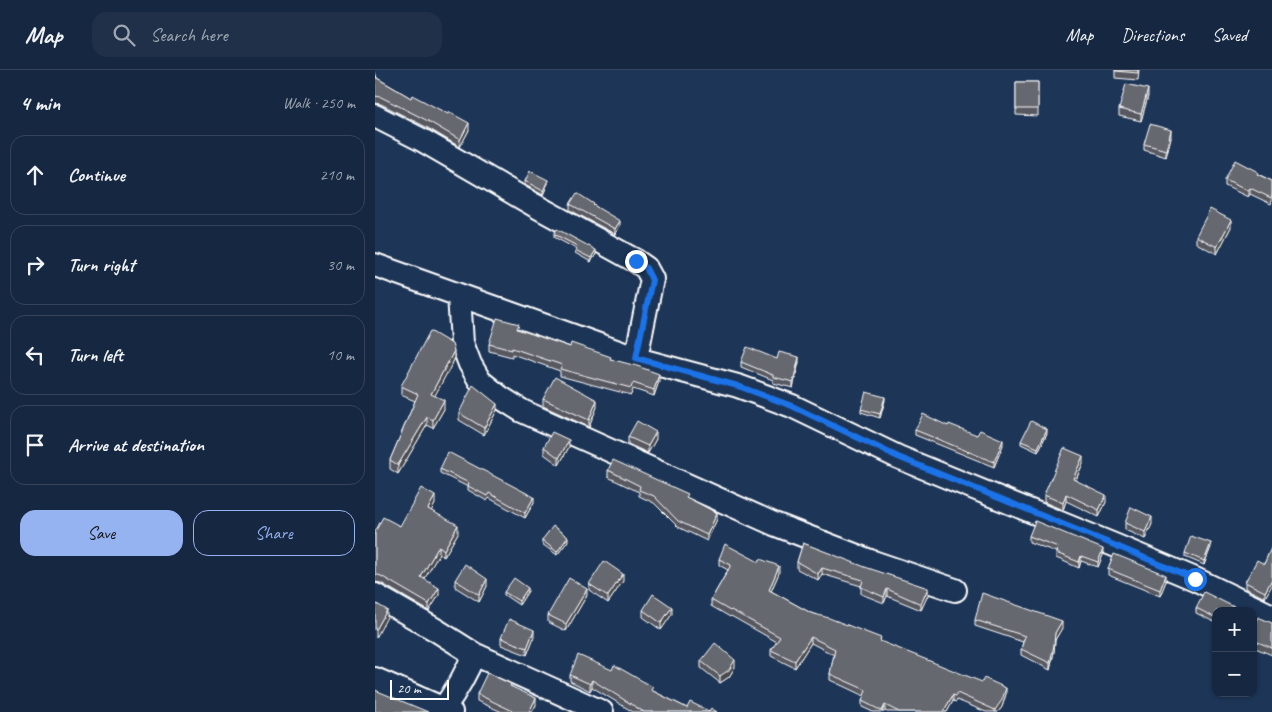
<!DOCTYPE html>
<html lang="en">
<head>
<meta charset="utf-8">
<style>
  :root { --surface:#162841; --page:#1f3048; --text:#f1f3f6; --muted:#9ea6b1; --line:#35445a; --accent:#95b2f1 }
  body { margin:0; font-family:Caveat,sans-serif; background:var(--page); color:var(--text) }
  .controls { position:absolute; right:15px; bottom:15px; display:grid; overflow:hidden; border-radius:10px; box-shadow:0 1px 4px #0004 }
  .controls button { width:45px; height:45px; display:grid; place-items:center; padding:0; border:0; border-bottom:1px solid var(--line); background:var(--surface); color:var(--text); font:25px sans-serif }
  .scale { position:absolute; left:15px; bottom:12px; width:59px; box-sizing:border-box; padding-left:5px; border:2px solid #fff; border-top:0; font-size:14px; line-height:18px; white-space:nowrap; color:#fff; -webkit-text-stroke:4px #1d3557; paint-order:stroke }
  .stop { position:absolute; width:15px; height:15px; margin:-11px; border:4px solid #1a73e8; border-radius:50%; background:#fff }
  .stop.end { background:#1a73e8; border-color:#fff; box-shadow:0 1px 5px #0008 }
  .list { margin:0; padding:0; list-style:none }
  h2 { display:flex; justify-content:space-between; align-items:center; height:65px; margin:0; padding:0 20px; font-size:21px }
  h2 small { font-size:16px; font-weight:400; color:var(--muted) }
  .list li { display:grid; grid-template-columns:32px 1fr auto; gap:15px; align-items:center; box-sizing:border-box; height:80px; margin:0 10px 10px; padding:0 10px; border:1px solid var(--line); border-radius:15px }
  .list b { display:block; font-size:19px; white-space:nowrap }
  .list em { font-size:16px; font-style:normal; color:var(--muted) }
  .actions { display:flex; gap:10px; padding:15px 20px }
  .actions a { flex:1; padding:11px 0; border:1px solid var(--accent); border-radius:15px; text-align:center; font-size:18px; color:var(--accent) }
  .actions .main { background:var(--accent); color:#111 }
  .icon { flex:none; width:28px; height:28px; fill:none; stroke:currentColor; stroke-width:2; stroke-linecap:round; stroke-linejoin:round }
  .map { position:relative; flex:none; width:897px; height:642px; overflow:hidden }
  header { display:flex; align-items:center; gap:30px; box-sizing:border-box; height:70px; padding:0 25px; background:var(--surface); border-bottom:1px solid var(--line) }
  header strong { font-size:24px }
  nav { display:flex; gap:28px; margin-inline-start:auto; font-size:18px }
  .search { width:350px; height:45px; background:var(--page); display:flex; align-items:center; gap:12px; box-sizing:border-box; padding:0 18px; border-radius:15px; color:var(--muted); font-size:19px }
  main { display:flex }
  aside { flex:1; background:var(--surface) }
  .map>svg:first-child { display:block }
  .lines { fill:none; stroke-linecap:round; stroke-linejoin:round }
  .minor-casing { stroke:#fff; stroke-width:26 }
  .minor { stroke:#1d3557; stroke-width:22 }
  .wall { fill:#585960; stroke:#fff }
  .shaded-wall { fill:#47494e; stroke:#fff }
  .building { fill:#666870; stroke:#fff }
  .route { stroke:#1a73e8; stroke-width:6 }
</style>
</head>
<body>
<header>
<strong>Map</strong>
<div class="search"><svg class="icon" aria-label="search" viewBox="0 0 24 24"><circle cx="10" cy="10" r="6"/><path d="M15 15l6 6"/></svg>Search here</div>
<nav><a>Map</a><a>Directions</a><a>Saved</a></nav>
</header>
<main>
<aside>
<h2>4 min<small>Walk · 250 m</small></h2>
<ul class="list">
<li><svg class="icon" aria-label="ahead" viewBox="0 0 24 24"><path d="M12 20V5M6 11l6-6 6 6"/></svg><div><b>Continue</b></div><em>210 m</em></li>
<li><svg class="icon" aria-label="right" viewBox="0 0 24 24"><path d="M7 20v-9h11M14 6l5 5-5 5"/></svg><div><b>Turn right</b></div><em>30 m</em></li>
<li><svg class="icon" aria-label="left" viewBox="0 0 24 24"><path d="M17 20v-9H6M10 6l-5 5 5 5"/></svg><div><b>Turn left</b></div><em>10 m</em></li>
<li><svg class="icon" aria-label="arrive" viewBox="0 0 24 24"><path d="M6 21V4h12l-3 4 3 4H6"/></svg><div><b>Arrive at destination</b></div></li>
</ul>
<div class="actions"><a class="main">Save</a><a>Share</a></div>
</aside>
<div class="map">
<svg width="897" height="642" viewBox="0 0 897 642">
  <rect width="100%" height="100%" fill="#1d3557"/>
  <filter id="ink" filterUnits="userSpaceOnUse"><feTurbulence type="fractalNoise" baseFrequency=".02" numOctaves="2"/><feDisplacementMap in="SourceGraphic" scale="10" xChannelSelector="R" yChannelSelector="G"/><feConvolveMatrix kernelMatrix="1 2 1 2 8 2 1 2 1" color-interpolation-filters="sRGB"/></filter>
  <g filter="url(#ink)">
    <g class="lines">
      <defs>
        <path id="minor" d="M0 46 47 70 159 135 261 191 271 198 277 209 261 288
          M0 195 266 290 363 316 417 336 523 387 739 475 820 509 897 546
          M84 225 87 273 95 294 105 311 125 327 147 341 399 454 495 491 580 520
          M0 525 61 560 99 584
          M0 609 76 642
          M69 638C81 621 91 604 99 584L227 642"/>
      </defs>
      <use href="#minor" class="minor-casing"/>
      <use href="#minor" class="minor"/>
    </g>
    <path class="wall" d="M740 0H764L763 10 740 8Z
      M0 2 2 8 36 28 94 60 85 77 53 58 6 34 0 33Z
      M641 12H663V46L641 45Z
      M773 26 766 51 744 46V39Z
      M796 67 791 87 769 80V74Z
      M883 104 897 111V131L896 134 875 124 873 127 850 116V110Z
      M150 111 173 113 168 125 150 115Z
      M195 134 219 135 245 156 240 164 195 140Z
      M856 157 842 184 821 173V166Z
      M179 164 221 184 216 192 200 183 201 179 179 167Z
      M144 259 195 277 236 289 284 311 279 326 258 319 256 325 185 306V301L137 284V287L114 281V274Z
      M402 289 424 292 418 318 398 313V310L366 297V292Z
      M79 290 59 326 69 339 58 358 52 355 23 404 15 399V390L40 331 26 325V316Z
      M168 329 222 337 214 357 168 336Z
      M510 330 505 348 486 342V339Z
      M122 340 109 365 84 350V343Z
      M573 356 628 375 619 397 540 365V360Z
      M672 363 663 382 646 374V371Z
      M253 367 281 369 273 383 253 374Z
      M169 377H194L184 395 169 384Z
      M708 393 701 410 731 432 724 447 691 431 688 440 669 432V425Z
      M65 399 159 432 150 448 114 428 112 431 93 420V417L65 403Z
      M233 400 342 449 332 471 303 457 279 433 264 426V422L233 407Z
      M60 434 56 441 83 463 69 487 64 484 49 509 64 525 54 541 6 513 0 512V462L25 456Z
      M750 453 777 454 770 469 750 460Z
      M654 466 728 485 723 497 706 491 704 498 681 488V482L654 472Z
      M167 470 193 471 182 485 167 474Z
      M428 473 553 525 546 540 512 526 509 533 486 524V516L447 504 443 510 422 499V492Z
      M897 476 890 528 870 518V512L889 494Z
      M836 477 829 495 810 487V483Z
      M344 489 404 503 396 521 436 543 631 624 627 637 623 642H611L582 630 581 632 578 631 572 642H512L510 641 509 642H498L487 637V631L489 626 455 610V604L459 585 436 573 420 598 396 586V580L402 572 356 546 355 547 336 536V530L353 500 344 495Z
      M733 499 791 511 785 526 733 505Z
      M80 510 112 516 104 532 80 517Z
      M248 511 233 533 214 520V514Z
      M153 521 144 535 129 525V522Z
      M212 525 191 561 173 552V545Z
      M821 538 841 541V550L839 552 821 543Z
      M268 540 297 544 286 560 268 547Z
      M600 550 687 558 680 570 679 582 675 600 646 585V579L648 572 600 556Z
      M897 553V585L878 577V560Z
      M159 567 152 585 126 575V568Z
      M326 591 360 597 354 607 345 613 326 598Z
      M195 605 278 621 312 638 342 642H258L217 617 215 621 195 611Z
      M136 616 161 635 157 642H127L102 631V624Z"/>
    <path class="shaded-wall" d="M773 19V26L766 51V44Z
      M94 53V60L85 77V70Z
      M796 60V67L791 87V80Z
      M173 110V113L168 125V121Z
      M875 118V124L873 127V121Z
      M856 150V157L842 184V177Z
      M245 151V156L240 164V159Z
      M221 180V184L216 192V188Z
      M79 281V290L56 333V324Z
      M424 287V292L418 318V312Z
      M284 304V311L279 326V320Z
      M510 327V330L505 348V344Z
      M69 330V339L58 358V350Z
      M222 330V337L214 357V350Z
      M122 334V340L109 365V358Z
      M52 347V355L23 404V395Z
      M672 359V363L663 382V378Z
      M281 362V369L273 383V376Z
      M194 370V377L184 395V388Z
      M628 370V375L619 397V392Z
      M708 386V393L698 416V409Z
      M691 424V431L688 440V433Z
      M731 425V432L724 447V440Z
      M60 426V434L53 447V439Z
      M159 427V432L150 448V443Z
      M342 443V449L332 471V465Z
      M777 447V454L770 469V462Z
      M83 455V463L69 487V480Z
      M193 467V471L182 485V482Z
      M836 473V477L829 495V491Z
      M64 476V484L46 515V507Z
      M728 479V485L723 497V492Z
      M706 486V491L704 498V492Z
      M404 496V503L394 526V520Z
      M447 498V504L443 510V504Z
      M248 504V511L233 533V526Z
      M791 505V511L785 526V520Z
      M112 509V516L104 532V525Z
      M897 509V515L890 528V522Z
      M64 518V525L54 541V534Z
      M153 518V521L144 535V531Z
      M553 518V525L546 540V534Z
      M212 519V525L191 561V554Z
      M512 519V526L509 533V527Z
      M297 537V544L286 560V553Z
      M12 540V547L1 568V560Z
      M687 551V558L680 570 679 582 675 600V593L680 563Z
      M159 560V567L152 585V578Z
      M436 567V573L420 598V591Z
      M360 590V597L354 607 345 613V606Z
      M217 610V617L215 621V614Z
      M631 618V624L627 637 623 642H620V640Z
      M578 625V631L572 642H568Z
      M161 628V635L157 642H154Z
      M510 635V641L509 642H507Z"/>
    <path class="building" d="M740 0H763V3L740 1Z
      M0 7 36 28 37 25 73 44 74 42 94 53 85 70 53 51 6 27 0 26Z
      M641 12H663V39H641Z
      M751 14 773 19 766 44 744 39Z
      M775 54 796 60 791 80 769 74Z
      M860 90 883 102 882 104 897 111V125L896 128 875 118 873 121 850 110Z
      M155 101 173 110 168 121 150 111Z
      M202 123 219 134 218 135 245 151 240 159 195 134Z
      M835 139 856 150 842 177 821 166Z
      M182 159 221 180 216 188 200 180 202 176 179 164Z
      M122 248 144 254 142 259 195 277 196 273 236 287 235 289 262 296 284 304 279 320 258 313 256 318 185 299 187 295 137 278V280L114 274Z
      M55 261 77 274 79 281 56 324 69 330 58 350 52 347 23 395 15 390 43 324 26 316Z
      M372 277 402 289 404 282 424 287 418 312 398 307V305L366 292Z
      M180 307 222 330 214 350 168 329Z
      M98 315 122 334 109 358 84 343Z
      M491 322 510 327 505 344 486 339Z
      M548 344 573 356 574 354 602 365 605 360 628 370 619 392 540 360Z
      M262 351 281 362 273 376 253 367Z
      M656 351 672 359 663 378 646 371Z
      M177 362 194 370 184 388 169 377Z
      M689 378 708 386 698 409 731 425 724 440 691 424 688 433 669 425Z
      M73 382 159 427 150 443 114 423 112 426 93 416 94 413 65 399Z
      M238 390 313 424 311 427 342 443 332 465 303 451 279 426 264 420 265 416 233 400Z
      M46 418 60 426 53 439 83 455 69 480 64 476 46 507 64 518 54 534 6 506 0 504V462L8 447 25 456Z
      M756 437 777 447 770 462 750 453Z
      M660 451 728 479 723 492 706 486 704 492 681 483 683 477 654 466Z
      M178 456 193 467 182 482 167 470Z
      M816 466 836 473 829 491 810 483Z
      M428 473 490 497 553 518 546 534 512 519 509 527 486 517 488 510 447 498 443 504 422 492Z
      M350 474 384 492 385 489 404 496 394 520 436 543 454 548 506 568 505 571 607 612 609 608 631 618 627 630 620 640 582 623 581 626 578 625 568 642H524L510 635 507 641 487 631 491 620 455 604 460 579 436 567 420 591 396 580 405 567 356 540 355 541 336 530 356 495 344 489Z
      M897 476V509L890 522 870 512 882 490 889 494Z
      M739 484 791 505 785 520 733 499Z
      M229 491 248 504 233 526 214 514Z
      M90 494 112 509 104 525 80 510Z
      M139 508 153 518 144 531 129 522Z
      M194 508 212 519 191 554 173 545Z
      M829 522 867 541H841V544L839 547 821 538Z
      M607 523 687 551 680 563 679 575 675 593 646 579 650 566 600 550Z
      M278 524 297 537 286 553 268 540Z
      M0 533 12 540 1 560H0Z
      M883 547 897 553V578L878 570V560Z
      M134 549 159 560 152 578 126 568Z
      M340 573 360 590 354 600 345 606 326 591Z
      M203 585 237 600 239 595 278 617 276 620 312 638 315 632 334 641 336 638 342 642H269L217 610 215 614 195 605Z
      M112 603 136 614 135 616 161 628 154 642H140L102 624Z
      M0 620 53 642H0Z"/>
  </g>
  <g class="lines" filter="url(#ink)">
    <path class="route" d="M261 191 271 198 277 210 261 288 363 316 417 336 523 387 739 475 820 509"/>
  </g>
</svg>
<div class="controls">
<button>+</button>
<button>−</button>
</div>
<div class="scale">20 m</div>
<div class="stop" style="left:820px;top:509px"></div>
<div class="stop end" style="left:261px;top:191px"></div>
</div>
</main>
</body>
</html>
